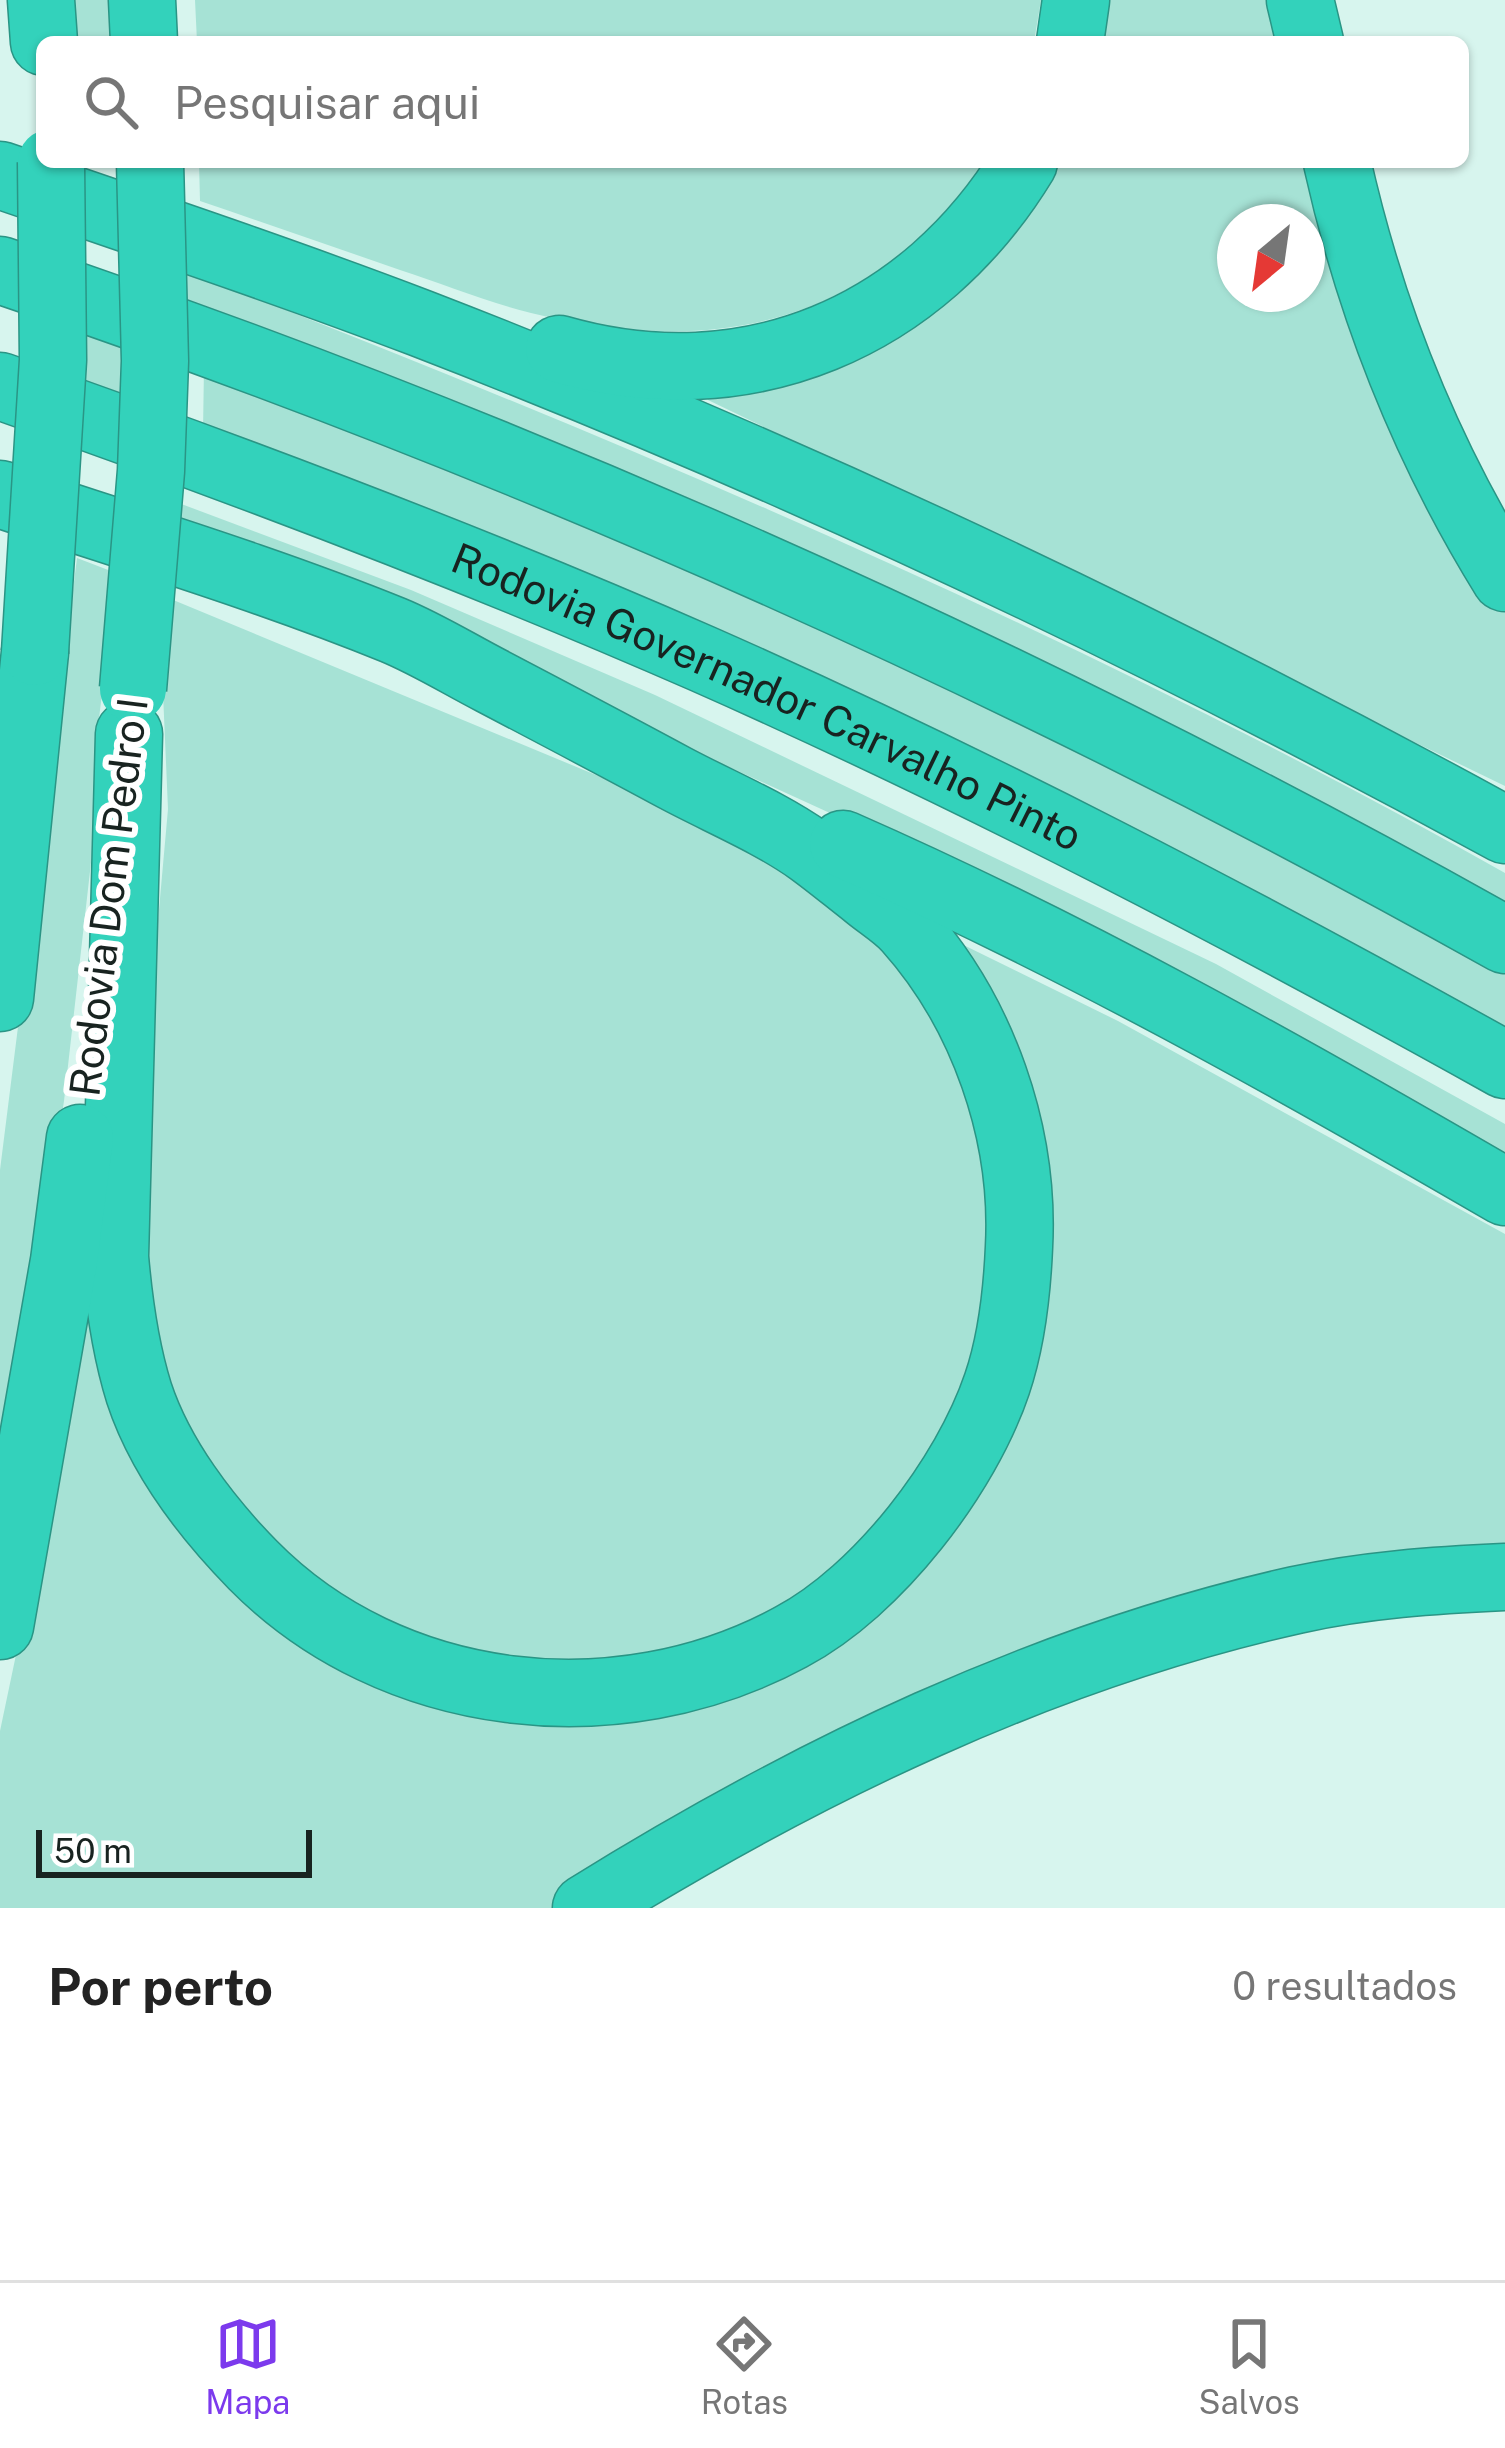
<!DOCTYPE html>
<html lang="pt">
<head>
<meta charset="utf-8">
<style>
  :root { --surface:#fff; --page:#f6f6f6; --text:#222; --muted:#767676; --line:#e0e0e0; --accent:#7c3aed }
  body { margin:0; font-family:"Public Sans",sans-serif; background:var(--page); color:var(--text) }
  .compass { position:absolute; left:1217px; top:204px; width:108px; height:108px; border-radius:50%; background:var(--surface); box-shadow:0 3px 9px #0004; rotate:209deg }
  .scale { position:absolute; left:36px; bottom:30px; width:276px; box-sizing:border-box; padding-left:12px; border:6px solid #182320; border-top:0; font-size:33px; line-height:42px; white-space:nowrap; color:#182320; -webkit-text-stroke:9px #fff; paint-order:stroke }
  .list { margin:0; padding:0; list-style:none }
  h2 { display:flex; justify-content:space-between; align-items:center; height:156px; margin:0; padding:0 48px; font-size:51px }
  h2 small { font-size:39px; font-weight:400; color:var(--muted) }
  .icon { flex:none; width:66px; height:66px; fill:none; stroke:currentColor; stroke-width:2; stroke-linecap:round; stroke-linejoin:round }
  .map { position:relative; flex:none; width:1505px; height:1908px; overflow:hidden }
  .search { position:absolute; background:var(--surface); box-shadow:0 3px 9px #0004; left:36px; right:36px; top:36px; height:132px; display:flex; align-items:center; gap:30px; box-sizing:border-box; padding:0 42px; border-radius:18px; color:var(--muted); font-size:45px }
  .sheet { height:372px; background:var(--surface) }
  nav { display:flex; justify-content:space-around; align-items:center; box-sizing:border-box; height:168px; border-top:3px solid var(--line); background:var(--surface); font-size:33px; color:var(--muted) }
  nav a { display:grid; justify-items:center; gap:6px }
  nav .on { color:var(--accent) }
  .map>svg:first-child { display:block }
  .green { fill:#a6e2d5; fill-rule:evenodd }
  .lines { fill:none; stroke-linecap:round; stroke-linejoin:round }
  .highway-casing { stroke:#2a9585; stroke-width:69 }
  .highway { stroke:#33d2bb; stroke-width:66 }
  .highway-bridge-casing { stroke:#2a9585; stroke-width:69; stroke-linecap:butt }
  .highway-bridge { stroke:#33d2bb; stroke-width:66 }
  .labels { text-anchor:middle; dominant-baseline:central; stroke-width:12; stroke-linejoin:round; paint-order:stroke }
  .street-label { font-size:42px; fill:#182320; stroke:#fff }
</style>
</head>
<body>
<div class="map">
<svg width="1505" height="1908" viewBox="0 0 1505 1908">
  <rect width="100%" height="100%" fill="#d7f5ee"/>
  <path class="green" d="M74 0H120L123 42H77Z
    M195 0H1041L1034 42H197Z
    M1105 0H1282L1292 42H1097Z
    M199 162H984C871 324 718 358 531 313 487 302 443 284 400 270 334 247 267 224 200 201Z
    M1056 162H1321L1453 532 1505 612V786L708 400 705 390ZM1235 222H1307V294H1235Z
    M172 265C628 443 1078 632 1505 873V907L172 305Z
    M87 323 129 338V406L86 388Z
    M204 366 837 627 1505 965V1035L203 432Z
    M168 499 411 590 655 695 1216 964 1505 1124V1165L900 845 639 726 165 536Z
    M77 558 116 573 97 736 105 739 64 1101 0 1521V1170Z
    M166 597 695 816 858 907 958 1035 1006 1224 974 1392 878 1545 715 1651 531 1678 352 1621 219 1502 140 1328 144 1077 168 809 163 693Z
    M937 932 1118 1021 1505 1234V1556L1348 1571 554 1908H0V1731L63 1431 90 1273 133 1429 447 1695 797 1648 1031 1316Z"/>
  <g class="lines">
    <defs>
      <g id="highway">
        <path d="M41 0 44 42"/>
        <path d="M142 0 144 42"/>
        <path d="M1300 0 1310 42"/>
        <path d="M1070 42 1076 0"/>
        <path d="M1337 162C1370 310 1425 449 1505 578"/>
        <path d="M0 175C140 223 281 270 420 323 793 467 1154 638 1505 830"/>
        <path d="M0 270C522 446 1025 671 1505 940"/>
        <path d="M559 349C747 403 923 328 1024 162"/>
        <path id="s1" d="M0 386C237 469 473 558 703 659 977 780 1243 919 1505 1065"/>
        <path d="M0 494C131 538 265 578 393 630 427 644 459 664 492 681 553 713 614 745 675 778 720 802 769 822 810 851 828 864 846 879 864 893 878 905 895 915 907 928 983 1013 1025 1133 1019 1247 1017 1293 1012 1340 997 1384 966 1476 878 1591 791 1637 618 1731 392 1706 253 1565 207 1518 160 1457 139 1393 125 1348 119 1304 115 1257L129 734"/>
        <path d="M843 844C1071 944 1290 1067 1505 1192"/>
        <path d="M0 998 35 652"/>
        <path d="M0 1626 64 1261 80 1138"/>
        <path d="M586 1908C805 1772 1042 1657 1296 1600 1364 1585 1436 1580 1505 1577"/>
      </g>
    </defs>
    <use href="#highway" class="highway-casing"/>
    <use href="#highway" class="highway"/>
    <defs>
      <path id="highway-bridge" d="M35 652 53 360 51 162
        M133 689 151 471 155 361 150 162"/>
    </defs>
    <use href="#highway-bridge" class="highway-bridge-casing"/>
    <use href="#highway-bridge" class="highway-bridge"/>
  </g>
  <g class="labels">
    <g class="street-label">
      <text stroke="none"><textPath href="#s1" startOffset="828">Rodovia Governador Carvalho Pinto</textPath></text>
      <text transform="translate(108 897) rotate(-83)">Rodovia Dom Pedro I</text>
    </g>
  </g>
</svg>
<svg class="compass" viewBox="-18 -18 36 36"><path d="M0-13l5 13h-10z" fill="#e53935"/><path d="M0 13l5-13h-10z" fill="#767676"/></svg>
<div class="scale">50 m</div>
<div class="search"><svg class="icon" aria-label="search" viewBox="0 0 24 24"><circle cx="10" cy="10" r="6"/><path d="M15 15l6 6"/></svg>Pesquisar aqui</div>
</div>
<section class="sheet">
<h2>Por perto<small>0 resultados</small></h2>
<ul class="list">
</ul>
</section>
<nav>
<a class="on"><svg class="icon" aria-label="map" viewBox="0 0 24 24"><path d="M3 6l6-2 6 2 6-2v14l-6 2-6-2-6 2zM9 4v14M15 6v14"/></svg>Mapa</a>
<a><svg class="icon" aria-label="directions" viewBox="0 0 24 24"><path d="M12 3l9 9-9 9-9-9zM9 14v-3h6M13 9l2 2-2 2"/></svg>Rotas</a>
<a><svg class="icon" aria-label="saved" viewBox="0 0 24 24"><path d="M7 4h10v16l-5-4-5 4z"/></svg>Salvos</a>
</nav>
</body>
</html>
